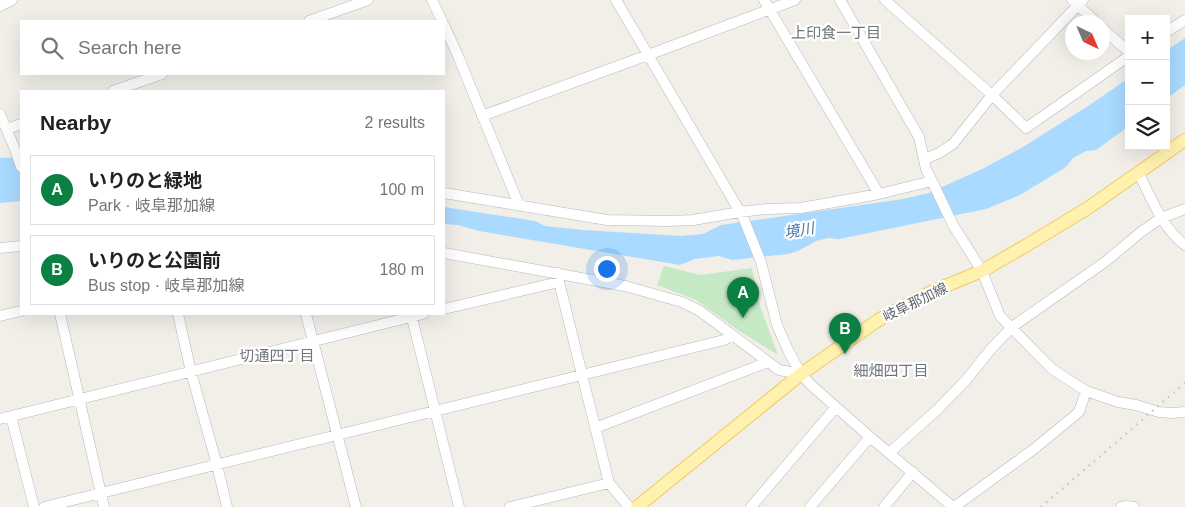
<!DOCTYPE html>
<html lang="en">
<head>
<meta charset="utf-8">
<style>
  :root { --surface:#fff; --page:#f2f2f2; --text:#222; --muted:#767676; --line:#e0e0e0; --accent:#0b8043 }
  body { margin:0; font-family:Helvetica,"Noto Sans JP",sans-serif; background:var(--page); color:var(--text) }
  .controls { position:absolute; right:15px; top:15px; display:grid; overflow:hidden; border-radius:0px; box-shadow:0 5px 20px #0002 }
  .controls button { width:45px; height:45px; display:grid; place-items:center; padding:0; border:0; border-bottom:1px solid var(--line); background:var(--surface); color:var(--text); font:25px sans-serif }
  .compass { position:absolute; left:1065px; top:15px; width:45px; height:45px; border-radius:50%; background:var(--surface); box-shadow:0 5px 20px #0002; rotate:136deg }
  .you { position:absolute; left:606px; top:268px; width:18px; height:18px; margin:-12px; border:4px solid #fff; border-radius:50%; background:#1a73e8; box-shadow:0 0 0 8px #1a73e833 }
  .badge { display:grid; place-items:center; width:32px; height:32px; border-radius:50%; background:var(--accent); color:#fff; font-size:16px; font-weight:700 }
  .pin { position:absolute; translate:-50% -41px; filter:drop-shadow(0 1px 2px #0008) }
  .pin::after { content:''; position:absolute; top:26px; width:18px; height:15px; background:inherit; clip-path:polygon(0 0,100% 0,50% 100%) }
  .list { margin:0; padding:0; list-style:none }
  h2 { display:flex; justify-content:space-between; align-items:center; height:65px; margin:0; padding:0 20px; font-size:21px }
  h2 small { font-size:16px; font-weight:400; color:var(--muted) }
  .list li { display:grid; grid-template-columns:32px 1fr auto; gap:15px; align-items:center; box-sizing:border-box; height:70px; margin:0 10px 10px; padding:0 10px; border:1px solid var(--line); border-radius:0px }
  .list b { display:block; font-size:19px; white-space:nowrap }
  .list p { margin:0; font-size:16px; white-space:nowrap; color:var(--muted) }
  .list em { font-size:16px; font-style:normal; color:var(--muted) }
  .icon { flex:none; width:28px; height:28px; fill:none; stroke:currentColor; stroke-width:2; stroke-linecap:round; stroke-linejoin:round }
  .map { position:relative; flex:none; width:1185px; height:507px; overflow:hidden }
  .search { position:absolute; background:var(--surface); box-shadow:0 5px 20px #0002; left:20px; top:20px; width:425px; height:55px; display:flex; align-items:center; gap:12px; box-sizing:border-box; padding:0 18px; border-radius:0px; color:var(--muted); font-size:19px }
  .panel { position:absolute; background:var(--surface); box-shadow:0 5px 20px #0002; left:20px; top:90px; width:425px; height:225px; border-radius:0px }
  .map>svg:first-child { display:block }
  .green { fill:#c5e8c5 }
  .water { fill:#aadaff }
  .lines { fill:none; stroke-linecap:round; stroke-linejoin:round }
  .minor-casing { stroke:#b5b8bc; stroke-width:11 }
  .major-casing { stroke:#f2c960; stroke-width:14 }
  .minor { stroke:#fff; stroke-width:10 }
  .major { stroke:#fff2af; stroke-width:12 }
  .rail { stroke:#b6b7b8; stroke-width:2.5; stroke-dasharray:1 6; stroke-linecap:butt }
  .labels { text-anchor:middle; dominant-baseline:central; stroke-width:4.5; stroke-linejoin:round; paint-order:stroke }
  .street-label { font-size:14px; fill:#5f6368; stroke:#fff }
  .neighbourhood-label { font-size:15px; fill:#70757a; stroke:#fff }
  .water-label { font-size:15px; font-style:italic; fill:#4174aa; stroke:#fff }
</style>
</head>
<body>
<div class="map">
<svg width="1185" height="507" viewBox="0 0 1185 507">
  <rect width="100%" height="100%" fill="#f1efe8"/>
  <path class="green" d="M664 266 700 275 752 268 760 306 778 355 738 330 696 300 657 285Z"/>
  <path class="water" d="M1185 38V85L1166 99V51Z
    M1129 78V126L1096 150 1086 151 1073 158 1066 167 1020 195 986 209 839 239 828 238 816 241 798 251 788 254 732 260 719 256 695 259 680 265 479 231 458 225 444 224V207L535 221 545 226 583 230 681 236 703 234 721 225 903 199 929 193 984 168 1023 147 1088 106Z
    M21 157V201L0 203V158Z"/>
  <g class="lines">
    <defs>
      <path id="minor" d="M432 0 442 21
        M616 0 743 217 761 262 777 325 788 350 801 374 811 385 870 437 953 507
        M764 0 879 194
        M840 0 919 137 926 169 932 181 953 225 982 271 1000 316 1052 369 1086 391 1118 402 1136 405 1159 412 1171 413 1185 412
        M885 0 992 95 1026 128 1129 56
        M1072 0 1096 22
        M0 6 12 0
        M309 21 368 0
        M444 25 458 56 519 205
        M1102 28 1129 52
        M1166 32 1185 20
        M113 91 162 74
        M0 114 15 149 21 167
        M482 116 648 55 795 0
        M7 129 21 124
        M925 159 939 153 953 144 992 95 1083 0
        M1138 172C1151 197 1162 228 1185 245
        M444 194V193L607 220 668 221 693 220 740 212 767 209 801 208 879 194 932 181
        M0 248 21 246
        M444 253 625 286 682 302 700 311 779 370 801 374
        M558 273 559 282 609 483 629 507
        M444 309 559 282
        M60 314 104 507
        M178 314 191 372 217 465 227 507
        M306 314 356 507
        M411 314 459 507
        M0 316 21 311
        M11 416 34 507
        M0 419 423 314
        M595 428 768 362
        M889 453 938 409 966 380 991 349 1012 327 1105 262 1141 232 1161 218 1185 209
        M44 507 724 340 732 335
        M510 507 609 483
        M751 507 836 407
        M810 507 870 437
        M884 507 913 472
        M954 507 1034 449 1079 412 1086 391
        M1121 507 1127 506 1134 507"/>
      <path id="major" d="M637 507 801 374 880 319 933 291 982 271 1027 245 1088 208 1185 140"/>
    </defs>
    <use href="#minor" class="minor-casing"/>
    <use href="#major" class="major-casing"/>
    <use href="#minor" class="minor"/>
    <use href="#major" class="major"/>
    <path class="rail" d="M1041 507 1185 383"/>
  </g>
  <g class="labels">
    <g class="street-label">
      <text transform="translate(915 302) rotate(-26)">岐阜那加線</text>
    </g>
    <g class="neighbourhood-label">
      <text x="836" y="32">上印食一丁目</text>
      <text x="277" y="355">切通四丁目</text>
      <text x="891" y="370">細畑四丁目</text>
    </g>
    <g class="water-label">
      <text transform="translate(799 230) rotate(-10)">境川</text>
    </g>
  </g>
</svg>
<div class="controls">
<button>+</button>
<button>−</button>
<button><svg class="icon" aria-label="layers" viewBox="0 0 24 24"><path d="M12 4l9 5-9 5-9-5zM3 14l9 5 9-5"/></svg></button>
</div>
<svg class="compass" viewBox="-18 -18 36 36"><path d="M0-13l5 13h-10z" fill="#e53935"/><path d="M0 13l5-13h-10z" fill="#767676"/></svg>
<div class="you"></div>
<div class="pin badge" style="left:743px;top:318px">A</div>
<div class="pin badge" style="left:845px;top:354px">B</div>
<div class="search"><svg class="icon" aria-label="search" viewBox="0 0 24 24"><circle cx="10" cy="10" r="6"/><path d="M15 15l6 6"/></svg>Search here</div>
<section class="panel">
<h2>Nearby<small>2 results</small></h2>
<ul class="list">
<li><span class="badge">A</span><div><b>いりのと緑地</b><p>Park · 岐阜那加線</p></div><em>100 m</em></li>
<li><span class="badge">B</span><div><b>いりのと公園前</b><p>Bus stop · 岐阜那加線</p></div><em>180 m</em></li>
</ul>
</section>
</div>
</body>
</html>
